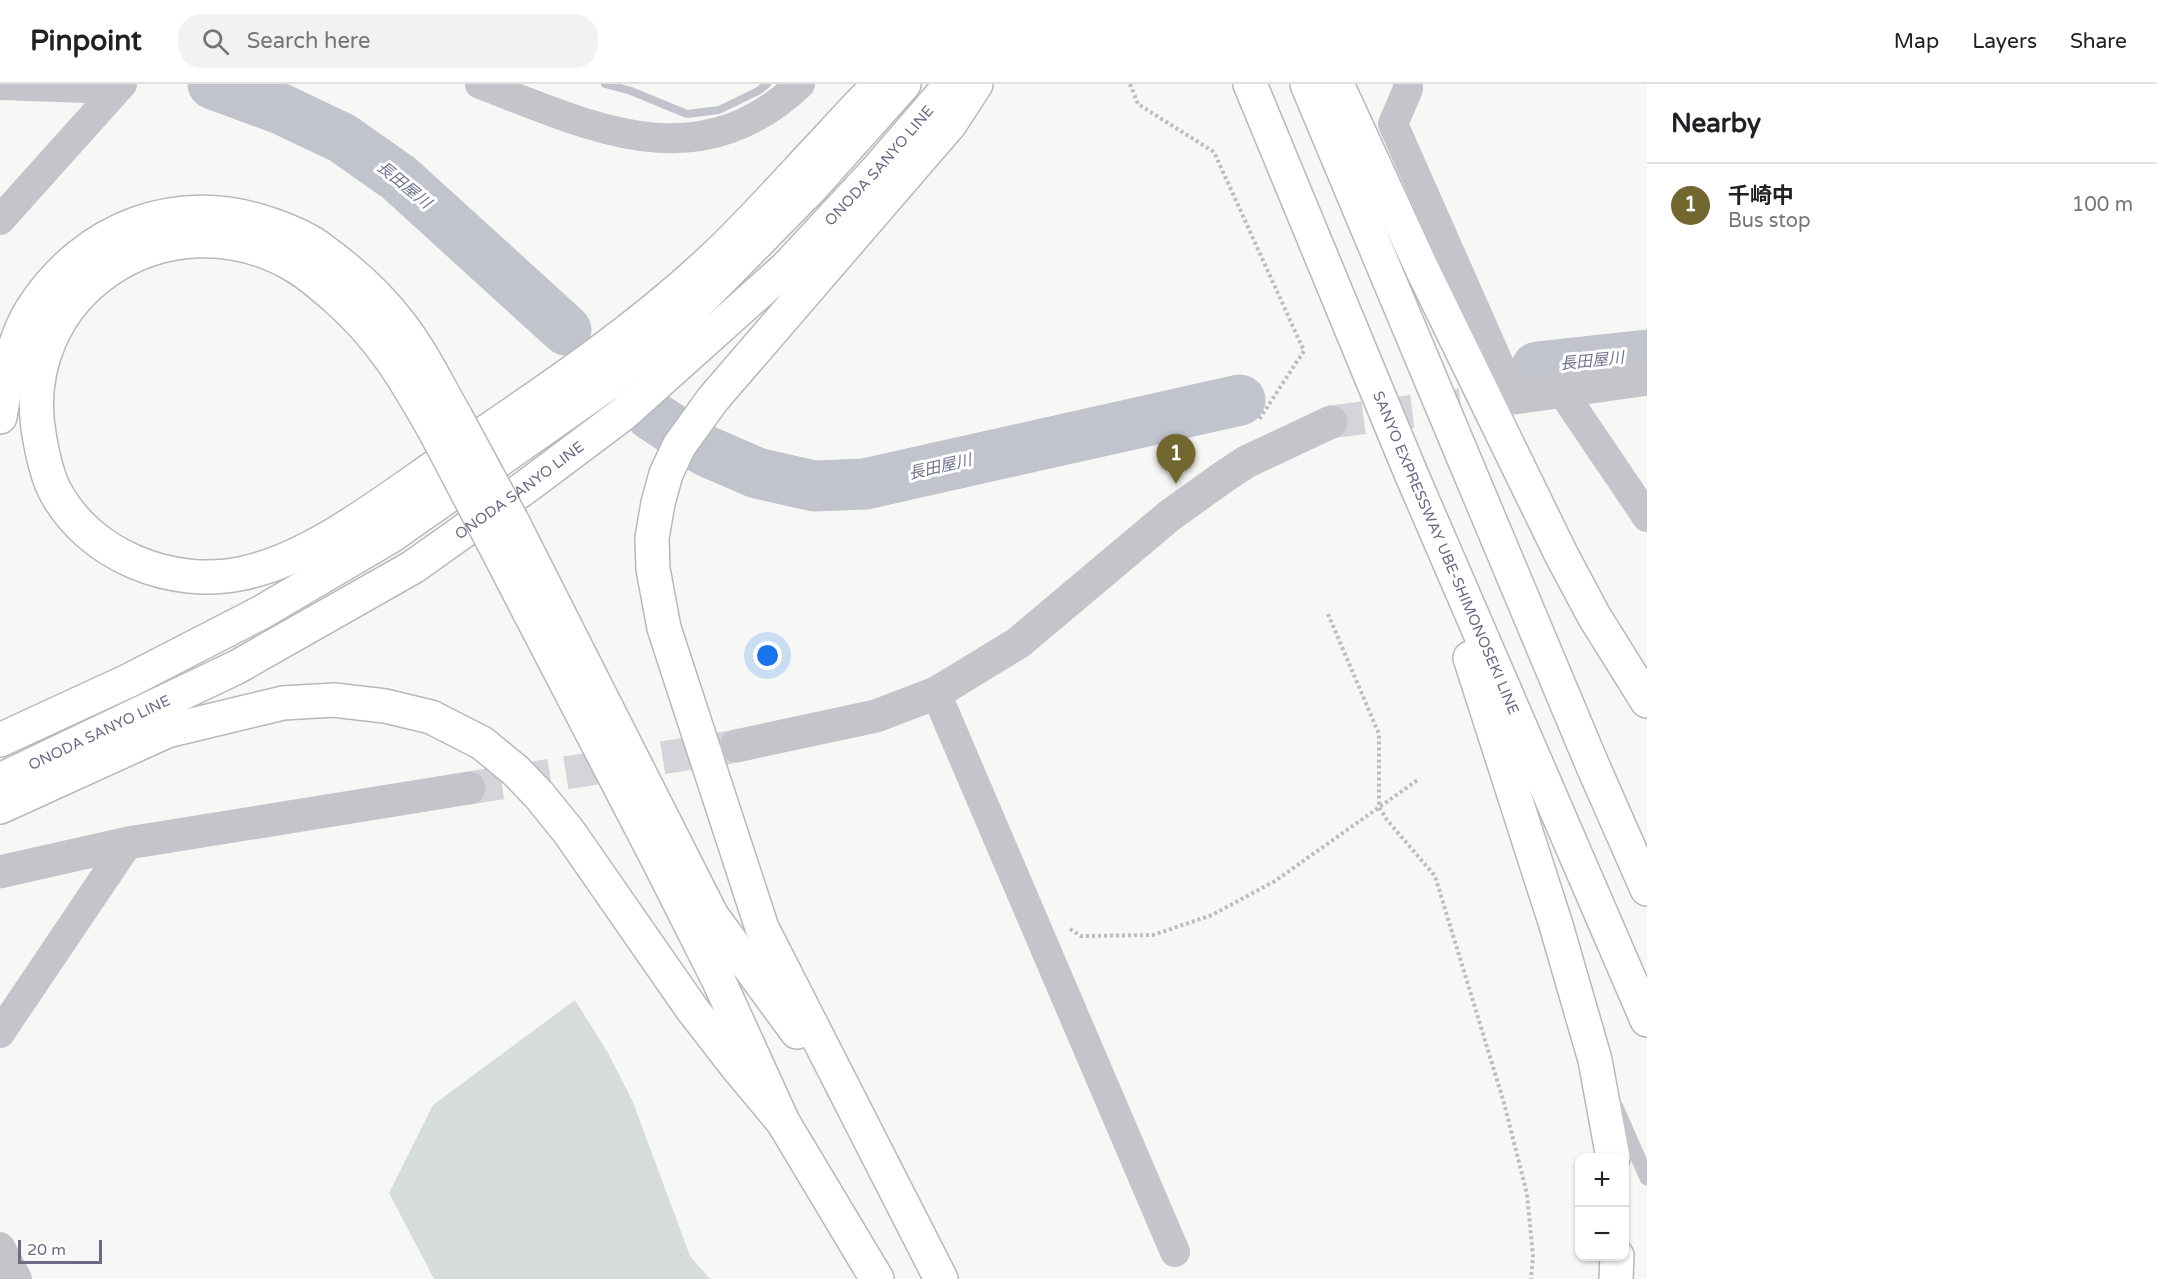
<!DOCTYPE html>
<html lang="en">
<head>
<meta charset="utf-8">
<style>
  :root { --surface:#fff; --page:#f2f2f2; --text:#202124; --muted:#757577; --line:#e0e0e0; --accent:#71672f }
  body { margin:0; font-family:"Varela Round","Noto Sans JP",sans-serif; background:var(--page); color:var(--text) }
  .controls { position:absolute; right:18px; bottom:18px; display:grid; overflow:hidden; border-radius:12px; box-shadow:0 2px 4px #0004 }
  .controls button { width:54px; height:54px; display:grid; place-items:center; padding:0; border:0; border-bottom:2px solid var(--line); background:var(--surface); color:var(--text); font:30px sans-serif }
  .scale { position:absolute; left:18px; bottom:15px; width:84px; box-sizing:border-box; padding-left:6px; border:3px solid #6c6a84; border-top:0; font-size:16px; line-height:21px; white-space:nowrap; color:#6c6a84; -webkit-text-stroke:4px #fff; paint-order:stroke }
  .you { position:absolute; left:768px; top:572px; width:21px; height:21px; margin:-15px; border:4px solid #fff; border-radius:50%; background:#1a73e8; box-shadow:0 0 0 9px #1a73e833 }
  .badge { display:grid; place-items:center; width:39px; height:39px; border-radius:50%; background:var(--accent); color:#fff; font-size:20px; font-weight:700 }
  .pin { position:absolute; translate:-50% -50px; filter:drop-shadow(0 2px 3px #0008) }
  .pin::after { content:''; position:absolute; top:32px; width:21px; height:18px; background:inherit; clip-path:polygon(0 0,100% 0,50% 100%) }
  .list { margin:0; padding:0; list-style:none }
  h2 { display:flex; justify-content:space-between; align-items:center; height:78px; margin:0; padding:0 24px; font-size:26px }
  h2 small { font-size:20px; font-weight:400; color:var(--muted) }
  .list li { display:grid; grid-template-columns:39px 1fr auto; gap:18px; align-items:center; box-sizing:border-box; height:84px; padding:0 24px; border-top:2px solid var(--line) }
  .list b { display:block; font-size:22px; white-space:nowrap }
  .list p { margin:0; font-size:20px; white-space:nowrap; color:var(--muted) }
  .list em { font-size:20px; font-style:normal; color:var(--muted) }
  .icon { flex:none; width:33px; height:33px; fill:none; stroke:currentColor; stroke-width:2; stroke-linecap:round; stroke-linejoin:round }
  .map { position:relative; flex:none; width:1647px; height:1195px; overflow:hidden }
  header { display:flex; align-items:center; gap:36px; box-sizing:border-box; height:84px; padding:0 30px; background:var(--surface); border-bottom:2px solid var(--line) }
  header strong { font-size:28px }
  nav { display:flex; gap:33px; margin-inline-start:auto; font-size:21px }
  .search { width:420px; height:54px; background:var(--page); display:flex; align-items:center; gap:15px; box-sizing:border-box; padding:0 21px; border-radius:24px; color:var(--muted); font-size:22px }
  main { display:flex }
  aside { flex:1; background:var(--surface) }
  .map>svg:first-child { display:block }
  .green { fill:#d6ddd8 }
  .lines { fill:none; stroke-linecap:round; stroke-linejoin:round }
  .stream { stroke:#c2c4cd; stroke-width:8 }
  .river { stroke:#c2c4cd; stroke-width:51 }
  .tertiary-tunnel { stroke:#d4d4da; stroke-width:33; stroke-dasharray:33 16; stroke-linecap:butt }
  .primary-casing { stroke:#b8b8be; stroke-width:36 }
  .motorway-casing { stroke:#b8b7bd; stroke-width:36 }
  .path { stroke:#bcbcc1; stroke-width:4; stroke-dasharray:3 3; stroke-linecap:butt }
  .service { stroke:#c5c4cb; stroke-width:15 }
  .minor { stroke:#c5c4cb; stroke-width:30 }
  .tertiary { stroke:#c5c4cb; stroke-width:33 }
  .primary { stroke:#fff; stroke-width:33 }
  .motorway { stroke:#fff; stroke-width:33 }
  .motorway-bridge-casing { stroke:#b8b7bd; stroke-width:36; stroke-linecap:butt }
  .motorway-bridge { stroke:#fff; stroke-width:33 }
  .labels { text-anchor:middle; dominant-baseline:central; stroke-width:6; stroke-linejoin:round; paint-order:stroke }
  .street-label { font-size:15px; fill:#6c6a84; stroke:#fff }
  .water-label { font-size:16px; font-style:italic; fill:#70748d; stroke:#fff }
</style>
</head>
<body>
<header>
<strong>Pinpoint</strong>
<div class="search"><svg class="icon" aria-label="search" viewBox="0 0 24 24"><circle cx="10" cy="10" r="6"/><path d="M15 15l6 6"/></svg>Search here</div>
<nav><a>Map</a><a>Layers</a><a>Share</a></nav>
</header>
<main>
<div class="map">
<svg width="1647" height="1195" viewBox="0 0 1647 1195">
  <rect width="100%" height="100%" fill="#f7f8f6"/>
  <path class="green" d="M575 916 608 969 633 1018 690 1172 710 1195H434L389 1109 433 1021Z"/>
  <g class="lines">
    <path class="stream" d="M605 0 631 7 687 30 719 26 758 7 767 0"/>
    <path class="river" d="M213 0 281 25 342 54 399 94 566 246
      M1537 283 1647 271
      M651 331 706 367 757 389 814 402 865 400 1240 316"/>
    <path class="tertiary-tunnel" d="M1331 338 1514 314
      M469 704 731 663"/>
    <defs>
      <g id="primary">
        <path d="M0 656 130 596 262 528 391 452 606 301 682 235 812 103 904 0"/>
        <path id="s1" d="M0 696 237 583 413 483 527 402 623 330 786 184 877 86 951 0"/>
      </g>
      <g id="motorway">
        <path id="s2" d="M1250 0 1410 387 1647 936"/>
        <path d="M1307 0 1592 680 1647 805"/>
        <path d="M1337 0 1424 189 1561 470 1594 532 1647 617"/>
        <path d="M0 333C6 297 12 257 32 225 85 143 179 107 272 141 289 147 307 154 321 165 350 186 378 211 400 240 422 268 438 302 456 333"/>
        <path d="M436 349C406 296 382 254 335 213 322 202 309 190 295 182 168 107 11 209 40 356 43 372 47 391 54 405 88 472 173 505 244 489 313 474 385 417 443 377 539 312 638 247 722 166 760 129 796 88 833 49 849 32 864 14 881 0"/>
        <path d="M512 437 712 832 797 948"/>
        <path d="M491 454 659 778 718 895 783 1038 877 1195"/>
        <path d="M1470 574 1556 841 1595 976 1613 1074"/>
        <path d="M0 723 167 647 283 619 334 616 385 622 431 633 482 659 516 687 539 711 569 748 692 925 737 983 783 1038"/>
        <path d="M941 1195 762 844 664 544 653 485 652 454 658 419 666 390 679 362 713 315 950 40 976 0"/>
        <path d="M1616 1195 1617 1172"/>
      </g>
    </defs>
    <use href="#primary" class="primary-casing"/>
    <use href="#motorway" class="motorway-casing"/>
    <path class="path" d="M1130 0 1138 20 1214 68 1304 267 1258 337
      M1328 530 1379 650V723L1387 736 1435 792 1504 1019 1527 1110 1533 1172 1531 1195
      M1070 845 1081 852 1153 851 1212 831 1275 797 1419 695"/>
    <path class="service" d="M1616 1023 1647 1094"/>
    <path class="minor" d="M480 0C593 43 697 97 800 0
      M1408 0V5L1393 40 1514 314
      M0 1 116 5
      M0 136 122 0
      M1561 306 1647 433
      M936 609 1175 1168
      M0 949 128 759
      M0 1163 17 1195"/>
    <path class="tertiary" d="M1514 314 1647 295
      M736 662 876 632 936 609 1018 559 1169 432 1222 394 1246 378 1331 338
      M0 788 128 759 469 704"/>
    <use href="#primary" class="primary"/>
    <use href="#motorway" class="motorway"/>
    <defs>
      <path id="motorway-bridge" d="M456 333 512 437
        M436 349 491 454"/>
    </defs>
    <use href="#motorway-bridge" class="motorway-bridge-casing"/>
    <use href="#motorway-bridge" class="motorway-bridge"/>
  </g>
  <g class="labels">
    <g class="street-label">
      <text stroke="none"><textPath href="#s1" startOffset="1082">ONODA SANYO LINE</textPath></text>
      <text stroke="none"><textPath href="#s1" startOffset="596">ONODA SANYO LINE</textPath></text>
      <text stroke="none"><textPath href="#s2" startOffset="508">SANYO EXPRESSWAY UBE-SHIMONOSEKI LINE</textPath></text>
      <text stroke="none"><textPath href="#s1" startOffset="110">ONODA SANYO LINE</textPath></text>
    </g>
    <g class="water-label">
      <text transform="translate(404 101) rotate(39)">長田屋川</text>
      <text transform="translate(1592 277) rotate(-6)">長田屋川</text>
      <text transform="translate(940 383) rotate(-13)">長田屋川</text>
    </g>
  </g>
</svg>
<div class="controls">
<button>+</button>
<button>−</button>
</div>
<div class="scale">20 m</div>
<div class="you"></div>
<div class="pin badge" style="left:1176px;top:400px">1</div>
</div>
<aside>
<h2>Nearby<small></small></h2>
<ul class="list">
<li><span class="badge">1</span><div><b>千崎中</b><p>Bus stop</p></div><em>100 m</em></li>
</ul>
</aside>
</main>
</body>
</html>
